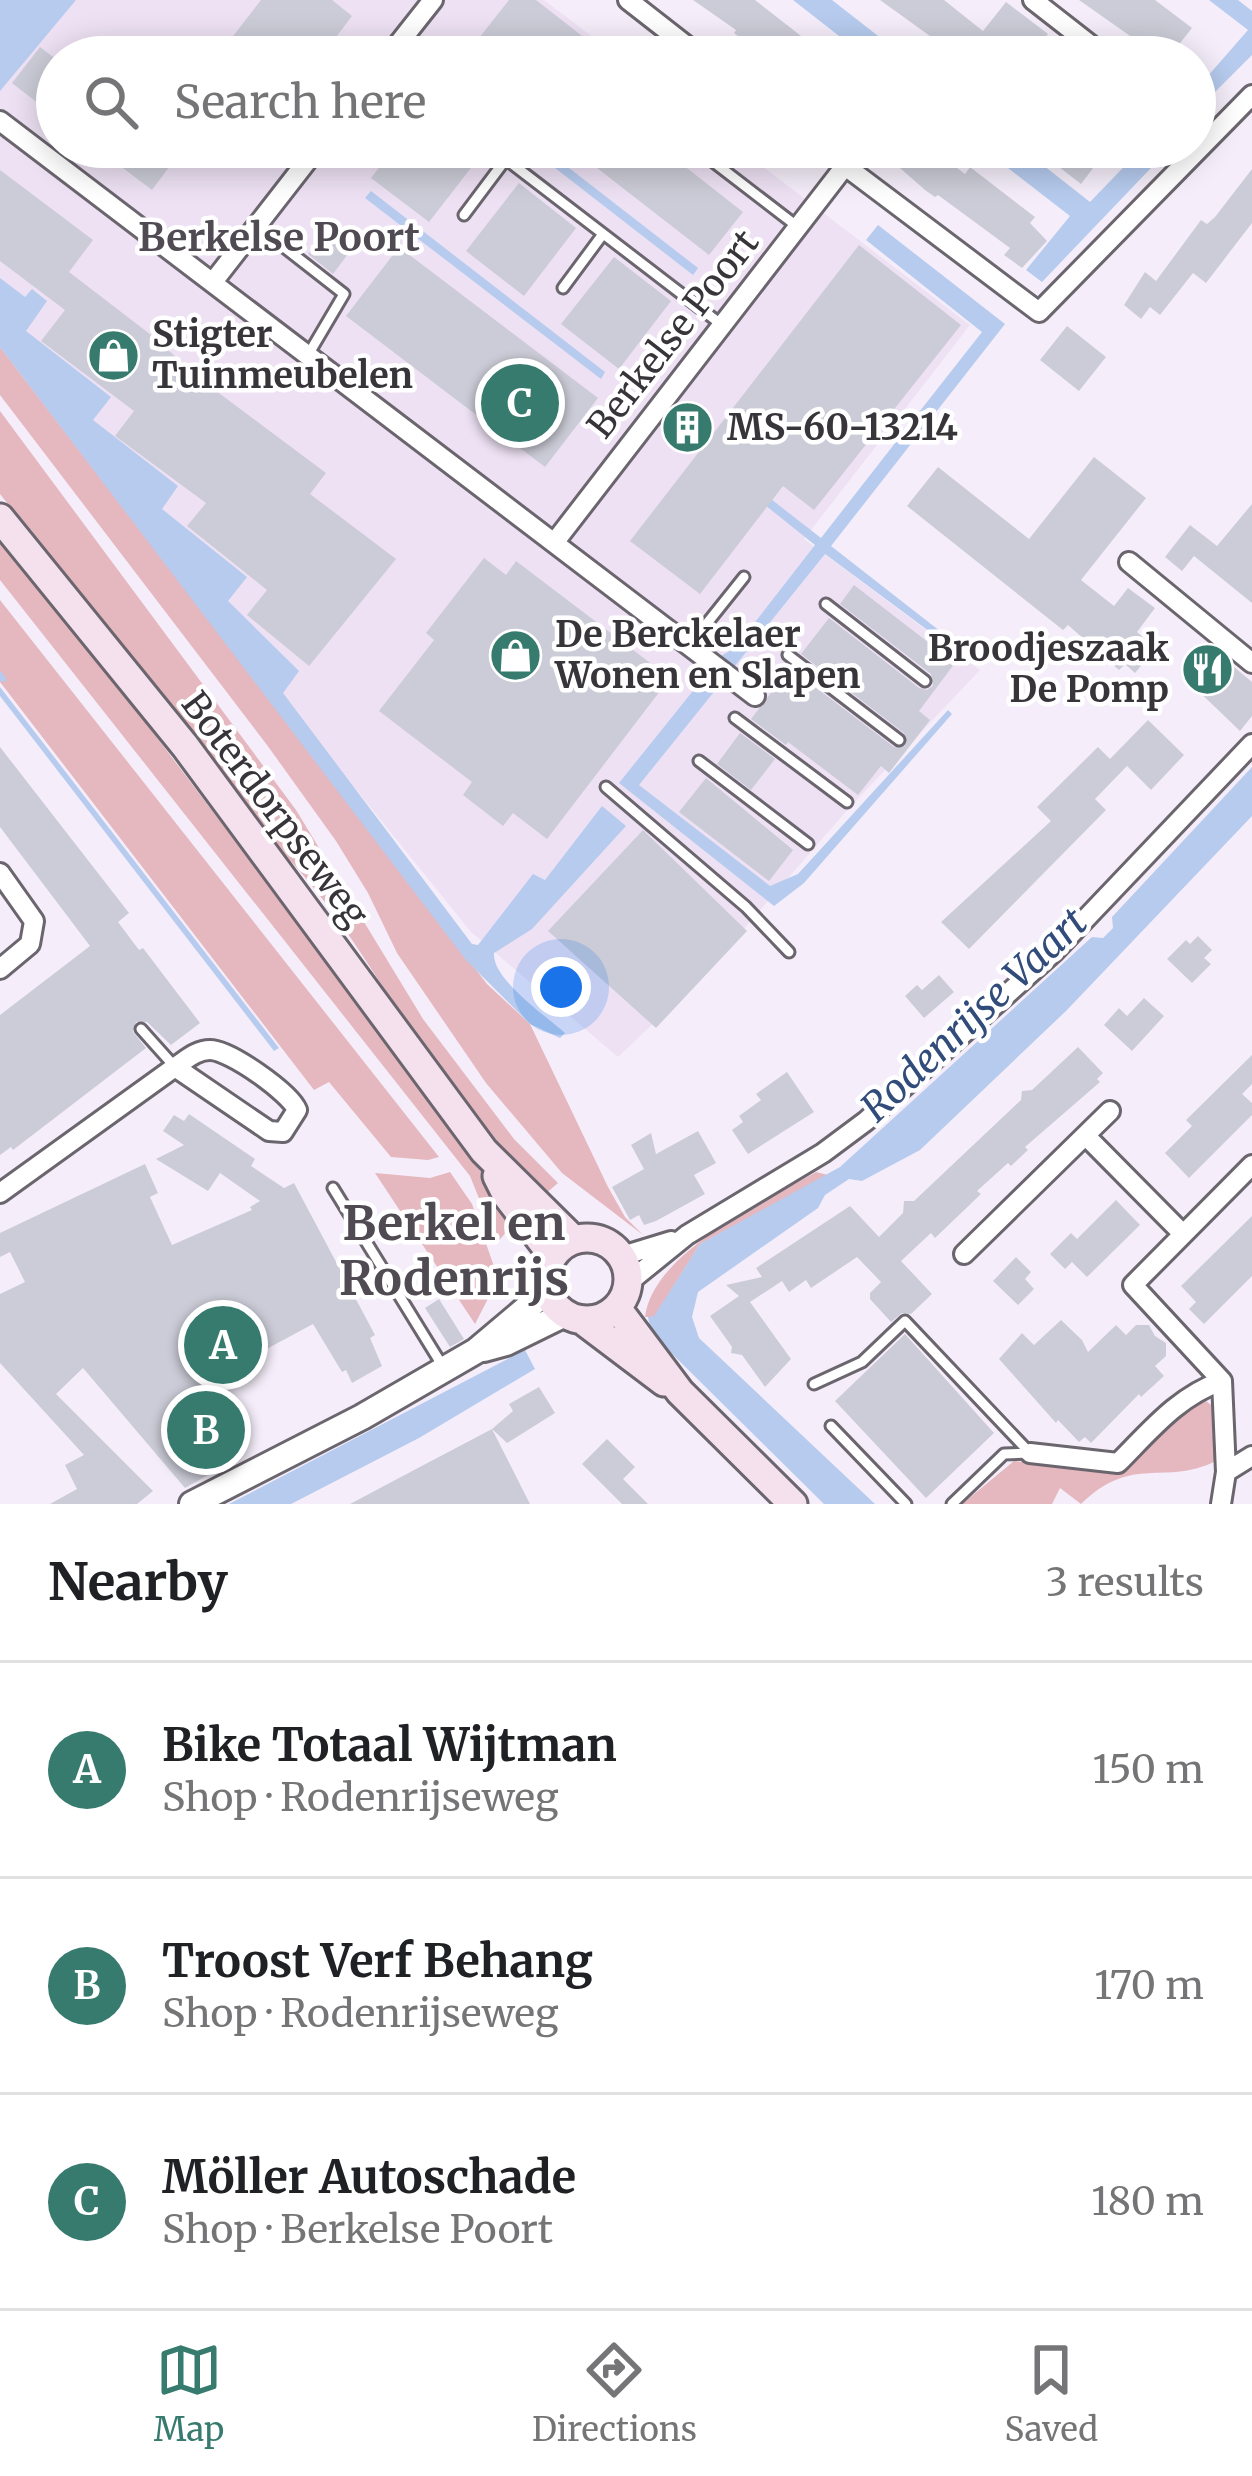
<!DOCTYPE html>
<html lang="en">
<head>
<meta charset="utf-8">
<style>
  :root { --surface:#fff; --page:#f6f6f6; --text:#202124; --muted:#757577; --line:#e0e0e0; --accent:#377b6f }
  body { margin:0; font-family:Merriweather,serif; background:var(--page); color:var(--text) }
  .you { position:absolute; left:561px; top:987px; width:42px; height:42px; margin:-30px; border:9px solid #fff; border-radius:50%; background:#1a73e8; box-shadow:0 0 0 18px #1a73e833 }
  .badge { display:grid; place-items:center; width:78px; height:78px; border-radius:50%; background:var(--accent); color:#fff; font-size:39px; font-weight:700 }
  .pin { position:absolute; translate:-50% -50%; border:6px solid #fff; box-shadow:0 3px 12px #0006 }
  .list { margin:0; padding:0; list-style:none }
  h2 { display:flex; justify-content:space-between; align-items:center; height:156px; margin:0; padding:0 48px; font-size:51px }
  h2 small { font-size:39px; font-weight:400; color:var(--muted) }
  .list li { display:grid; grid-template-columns:78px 1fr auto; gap:36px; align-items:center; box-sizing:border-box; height:216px; padding:0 48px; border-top:3px solid var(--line) }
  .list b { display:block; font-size:45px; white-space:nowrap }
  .list p { margin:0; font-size:39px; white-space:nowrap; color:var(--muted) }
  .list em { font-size:39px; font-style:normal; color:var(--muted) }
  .icon { flex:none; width:66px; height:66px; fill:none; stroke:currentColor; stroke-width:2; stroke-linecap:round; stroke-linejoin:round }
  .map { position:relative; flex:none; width:1252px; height:1504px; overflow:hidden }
  .search { position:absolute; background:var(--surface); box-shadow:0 6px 30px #0003; left:36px; right:36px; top:36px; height:132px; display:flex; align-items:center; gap:30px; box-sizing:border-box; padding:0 42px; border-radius:66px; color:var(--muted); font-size:45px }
  .sheet { height:804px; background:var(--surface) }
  nav { display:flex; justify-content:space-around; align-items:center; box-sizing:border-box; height:168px; border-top:3px solid var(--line); background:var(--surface); font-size:33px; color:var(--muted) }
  nav a { display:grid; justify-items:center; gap:6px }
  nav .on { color:var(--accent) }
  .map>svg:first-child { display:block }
  .built { fill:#ede1f3 }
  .green { fill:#e5b7bf }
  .water { fill:#b6cbee }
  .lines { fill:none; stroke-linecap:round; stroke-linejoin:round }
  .stream { stroke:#b6cbee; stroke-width:6 }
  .building { fill:#ccccd8 }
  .service-casing { stroke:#6b656e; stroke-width:15 }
  .minor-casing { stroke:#6b656e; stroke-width:24 }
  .tertiary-casing { stroke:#6b656e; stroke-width:30 }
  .secondary-casing { stroke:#6b656e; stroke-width:33 }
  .service { stroke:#fff; stroke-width:9 }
  .minor { stroke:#fff; stroke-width:18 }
  .tertiary { stroke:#fff; stroke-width:24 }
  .secondary { stroke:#f5e1ee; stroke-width:27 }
  .labels { text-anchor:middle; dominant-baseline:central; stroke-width:9; stroke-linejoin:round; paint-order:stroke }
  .poi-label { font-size:36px; font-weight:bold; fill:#38353a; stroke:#fff; text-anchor:start }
  .street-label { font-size:36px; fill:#38353a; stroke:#fff }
  .neighbourhood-label { font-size:39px; font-weight:bold; fill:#504a53; stroke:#fff }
  .water-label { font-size:39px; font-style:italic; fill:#314c7a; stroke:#fff }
  .district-label { font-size:48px; font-weight:bold; fill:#504a53; stroke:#fff }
</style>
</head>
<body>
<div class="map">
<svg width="1252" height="1504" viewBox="0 0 1252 1504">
  <rect width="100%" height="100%" fill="#f5eefa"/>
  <path class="built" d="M71 0H544L619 57H57V147H737L970 325 804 539 980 670 850 807 701 978 618 1057 471 932 0 348V83Z"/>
  <path class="green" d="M0 347 487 984 530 1024 608 1187 625 1217 643 1235 562 1173 486 1083 397 953 368 893 336 841 267 745 0 395Z
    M0 411 296 810 423 1019 514 1139 558 1183 543 1196C491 1139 440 1077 399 1012 359 950 324 892 270 840L0 494Z
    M0 542 72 625 472 1155 516 1220 497 1243 470 1176 0 580Z
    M0 600 439 1157 428 1160 391 1157 329 1082 314 1090 0 682Z
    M450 1172 472 1204 496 1272V1283L475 1324 375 1173 430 1178Z
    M816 1172 828 1175 700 1244 654 1317H645C653 1252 764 1202 816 1172Z
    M1206 1401 1215 1408 1216 1461C1163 1487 1134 1453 1081 1504L1060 1488 1052 1504H962L1014 1461 1120 1471 1190 1402Z"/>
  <path class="water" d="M0 0H76L0 91Z
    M793 0H832L905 57H866Z
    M1209 0H1238L1252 11V55L1211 96 1200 85 1248 30Z
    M528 147H542L698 268 693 275Z
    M981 147H1020L1090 202 1143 147H1171L1042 282 1026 270 1070 216Z
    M371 191 605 372 601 379 365 198Z
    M878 225 1005 324 831 546 945 635 941 640 825 554 639 785 770 886 798 874 948 710 952 714 804 883 774 906 619 783 721 656 735 648 815 545 700 453 704 447 821 538 899 438 787 348 792 342 905 430 982 332 866 240Z
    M0 278 25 297 32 289 47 301 26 331 111 397 93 420 178 486 162 509 247 577 228 601 299 671 283 693 472 944 478 945 533 874 545 880 602 806 626 826 532 929 494 953C492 979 545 1015 565 1033L560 1038 530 1024 466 960 0 347Z
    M0 687 279 1048 274 1051 0 696Z
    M1252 767V816L1066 1011 920 1150 862 1181 849 1179 825 1195 818 1208 698 1292 692 1317 699 1338 875 1504H824L651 1333 648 1317 654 1316 700 1244 840 1167 1092 937 1103 938 1113 928 1112 917Z
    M525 1350 535 1369 419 1438 291 1504H229Z"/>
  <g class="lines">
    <path class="stream" d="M0 675 3 679"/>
  </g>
  <path class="building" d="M261 0H332L352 16 321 57H243L227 44Z
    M509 0H536L609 57H464Z
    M693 0H755L828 57H765L734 33 736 30Z
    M880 0H944L983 31 1006 2 1048 34 1030 57H959Z
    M1079 0H1155L1192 28 1169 57H1160Z
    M40 47 57 60V118L12 83Z
    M95 147H170L179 154 152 190Z
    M395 147H471L481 155 429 222 371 178Z
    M570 147H660L743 212 709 255Z
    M876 147H930L965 174 970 167 1035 217 1030 223 1047 241 1022 268 1004 255 1010 248 938 195 935 197 925 190Z
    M1060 147H1109L1081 184 1050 160Z
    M1252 169V223L1206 283 1193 273 1160 315 1150 307 1141 319 1124 305 1145 272 1156 281 1201 220 1207 224 1215 217Z
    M0 170 93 240 69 272 155 338 178 359 176 361 326 473 310 494 396 559 309 666 247 615 267 590 187 526 206 503 115 436 134 411 41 341 65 310 0 261Z
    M519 183 576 228 524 296 466 251Z
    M323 234 348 254 333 274 308 254Z
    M859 245 961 325 814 510 783 486 700 594 630 541Z
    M399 247 598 398 545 467 346 316Z
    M614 257 671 301 619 369 561 324Z
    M1067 326 1106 357 1079 391 1040 360Z
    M1094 457 1146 498 1081 580 1114 606 1128 588 1155 608 1137 632 1156 648 1135 673 1125 664 1119 670 1068 625 1063 630 907 506 938 467 1029 539Z
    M1252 504V603L1194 556 1182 571 1165 557 1190 525 1217 546Z
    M484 558 506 575 516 561 670 678 547 839 513 813 503 826 463 795 472 782 379 711 434 640 426 633Z
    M854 585 955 663 919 711 930 720 889 773 881 766 858 795 788 742 786 745 751 719 790 668 894 747 905 746 904 733 801 654 829 618 919 688 927 690 933 686 931 674 840 604Z
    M1216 652 1252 682V716L1240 731 1190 683 1199 663Z
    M1148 720 1184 755 1151 790 1127 766 1095 799 1106 810 969 949 941 922 1051 821 1037 807 1098 747 1110 759Z
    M740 733 775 759 751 790 717 764Z
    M0 747 129 913 118 922 139 950 143 948 200 1023 171 1045 147 1022H136L133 1032 146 1048 13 1150 11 1147 0 1155V1015L90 946 0 827Z
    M706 778 793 850 769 881 679 812Z
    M643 830 747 931 656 1028 548 931Z
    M1198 936 1212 950 1204 958 1211 964 1192 983 1167 959 1186 940 1190 944Z
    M939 975 954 992 924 1018 905 996 917 985 922 990Z
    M1144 998 1164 1016 1132 1051 1104 1025 1119 1008 1127 1016Z
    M1078 1047 1103 1073 1097 1079 1100 1082 1025 1147 1028 1150 1011 1166 1008 1163 977 1191 981 1194 935 1238 931 1233 901 1261 932 1294 911 1314 902 1313 891 1322 870 1299V1293L881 1282 857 1257 811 1288 806 1280 789 1292 782 1281 750 1302 791 1359 765 1387 742 1355 731 1353 732 1347 710 1316 739 1296 726 1285 762 1277 756 1268 850 1206 879 1237 903 1213 904 1201H914L1021 1100 1022 1091 1032 1090Z
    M1252 1055V1084L1242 1094 1252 1103V1115L1189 1178 1165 1153 1192 1126 1186 1120Z
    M787 1072 814 1112 748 1154 732 1130 743 1122 739 1116 761 1100 756 1094Z
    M189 1114 255 1159 251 1166 284 1188 294 1183 375 1335 370 1338 382 1366 352 1383 346 1370 342 1372 313 1324 198 1386 200 1391 185 1399 231 1462 185 1488 83 1368 56 1394 153 1491 137 1504H50L77 1489 65 1465 84 1455 0 1363V1294L25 1282 10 1252 0 1257V1233L145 1164 158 1193 150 1197 172 1245 252 1210 250 1207 260 1201 220 1173 208 1191 156 1159 184 1145 163 1131 174 1115 184 1121Z
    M698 1131 716 1163 694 1175 705 1194 656 1221 644 1225 639 1215 630 1220 612 1187 644 1169 631 1145 651 1133 656 1154Z
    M1116 1200 1140 1225 1087 1277 1072 1262 1065 1269 1050 1254 1071 1233 1077 1239Z
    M1252 1216V1276L1204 1324 1189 1309 1196 1302 1181 1286Z
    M1016 1257 1031 1272 1025 1279 1034 1289 1018 1305 993 1281Z
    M439 1299 464 1339 450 1347 425 1308Z
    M1061 1320 1082 1340 1088 1352 1116 1325 1126 1335 1136 1325H1149L1155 1336 1166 1343V1356L1155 1366 1164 1376 1141 1397 1139 1394 1091 1443 1085 1437 1079 1442 1058 1420 1056 1423 999 1359 1022 1333 1034 1345Z
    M905 1334 994 1433 926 1498 835 1401Z
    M539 1387 555 1413 507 1443 492 1429 513 1411 509 1404Z
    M492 1429 530 1504H350L416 1469Z
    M607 1439 635 1467 623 1479 648 1504H622L582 1464Z"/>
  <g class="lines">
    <defs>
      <path id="service" d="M490 147 722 325
        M694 147 798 227
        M464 215 506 159
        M257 226 344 294 308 355
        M563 288 603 234
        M826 604 925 681
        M688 647 744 577
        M788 655 899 740
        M735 718 847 802
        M699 761 808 844
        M606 787 746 907 789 952
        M141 1029 175 1067
        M333 1188 442 1365
        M814 1384 862 1362 905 1321 1030 1453
        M831 1426 906 1504
        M952 1504 1004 1454 1030 1453"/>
      <path id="minor" d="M628 0 701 57
        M1033 0 1106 57
        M388 57 433 0
        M0 121 755 696
        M820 147 1039 312 1252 95
        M213 282 318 147
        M554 543 845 166
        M1129 562 1252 663
        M0 873 34 921 30 944 0 969
        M1086 1136 1182 1233
        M0 1193 175 1067C186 1060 196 1050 210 1050 230 1050 290 1093 297 1110L283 1132 269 1131 175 1067
        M964 1254 1110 1111
        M622 1256 671 1241
        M629 1282 687 1235 823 1153 866 1121 1055 951 1252 744
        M1030 1453 1118 1463C1150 1431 1178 1396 1222 1381
        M1226 1472 1252 1456
        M1221 1504 1226 1472 1222 1381 1133 1285 1252 1165"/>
      <path id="tertiary" d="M484 1349 506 1343 565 1314
        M192 1504 362 1417 476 1351 547 1291"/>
      <path id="secondary" d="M0 518 185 746 484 1151 574 1240
        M497 1176 507 1196 553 1256
        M546 1279a41 41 0 1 1 82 0a41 41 0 1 1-82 0Z
        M617 1308 680 1392 793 1504
        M582 1320 664 1382"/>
    </defs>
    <use href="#service" class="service-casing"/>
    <use href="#minor" class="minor-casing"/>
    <use href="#tertiary" class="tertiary-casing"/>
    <use href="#secondary" class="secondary-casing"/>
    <use href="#service" class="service"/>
    <use href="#minor" class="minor"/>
    <use href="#tertiary" class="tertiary"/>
    <use href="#secondary" class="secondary"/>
  </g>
  <defs>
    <symbol id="shop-disc" viewBox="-11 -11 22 22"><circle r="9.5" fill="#377b6f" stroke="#fff"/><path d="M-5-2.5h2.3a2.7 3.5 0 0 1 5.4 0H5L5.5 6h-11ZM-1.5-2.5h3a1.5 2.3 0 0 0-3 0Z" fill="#fff"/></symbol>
    <symbol id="building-disc" viewBox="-11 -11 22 22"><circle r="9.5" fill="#377b6f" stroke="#fff"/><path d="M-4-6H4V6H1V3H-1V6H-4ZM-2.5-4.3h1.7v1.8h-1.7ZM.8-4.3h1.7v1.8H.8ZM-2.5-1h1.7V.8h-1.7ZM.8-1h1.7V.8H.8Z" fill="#fff"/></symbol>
    <symbol id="restaurant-disc" viewBox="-11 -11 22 22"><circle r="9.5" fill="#377b6f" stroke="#fff"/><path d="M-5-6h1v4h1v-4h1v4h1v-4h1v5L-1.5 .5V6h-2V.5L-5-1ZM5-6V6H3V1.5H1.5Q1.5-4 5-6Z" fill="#fff"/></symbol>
  </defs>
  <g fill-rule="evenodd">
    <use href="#shop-disc" x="84" y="326" width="59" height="59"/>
    <use href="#building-disc" x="658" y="398" width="59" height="59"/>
    <use href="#shop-disc" x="486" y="626" width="59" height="59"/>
    <use href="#restaurant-disc" x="1178" y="640" width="59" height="59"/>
  </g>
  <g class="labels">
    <g class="poi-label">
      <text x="152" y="334">Stigter<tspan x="152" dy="41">Tuinmeubelen</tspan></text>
      <text x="727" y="427">MS-60-13214</text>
      <text x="555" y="634">De Berckelaer<tspan x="555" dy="41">Wonen en Slapen</tspan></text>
      <text x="1169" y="648" text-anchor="end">Broodjeszaak<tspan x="1169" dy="41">De Pomp</tspan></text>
    </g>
    <g class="street-label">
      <text transform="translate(673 334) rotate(-52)">Berkelse Poort</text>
      <text transform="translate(275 809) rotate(53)">Boterdorpseweg</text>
    </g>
    <g class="neighbourhood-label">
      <text x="279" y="237">Berkelse Poort</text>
    </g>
    <g class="water-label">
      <text transform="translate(974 1015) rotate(-43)">Rodenrijse Vaart</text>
    </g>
    <g class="district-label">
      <text x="454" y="1223">Berkel en<tspan x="454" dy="55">Rodenrijs</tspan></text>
    </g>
  </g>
</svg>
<div class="you"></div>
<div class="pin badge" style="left:223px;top:1345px">A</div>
<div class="pin badge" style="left:206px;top:1430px">B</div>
<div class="pin badge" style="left:520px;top:403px">C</div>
<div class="search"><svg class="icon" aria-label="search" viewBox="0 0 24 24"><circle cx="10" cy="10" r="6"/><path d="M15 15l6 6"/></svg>Search here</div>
</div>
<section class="sheet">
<h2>Nearby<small>3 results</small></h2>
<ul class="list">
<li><span class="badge">A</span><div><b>Bike Totaal Wijtman</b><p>Shop · Rodenrijseweg</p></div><em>150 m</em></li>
<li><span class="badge">B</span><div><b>Troost Verf Behang</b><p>Shop · Rodenrijseweg</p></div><em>170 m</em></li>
<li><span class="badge">C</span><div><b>Möller Autoschade</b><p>Shop · Berkelse Poort</p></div><em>180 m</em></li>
</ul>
</section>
<nav>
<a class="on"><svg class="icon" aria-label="map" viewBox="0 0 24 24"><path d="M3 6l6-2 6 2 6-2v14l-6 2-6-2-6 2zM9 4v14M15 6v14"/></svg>Map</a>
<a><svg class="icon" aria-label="directions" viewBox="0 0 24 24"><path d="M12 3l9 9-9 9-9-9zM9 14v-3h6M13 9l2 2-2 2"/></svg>Directions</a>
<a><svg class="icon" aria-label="saved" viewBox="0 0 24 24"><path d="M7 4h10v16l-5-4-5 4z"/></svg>Saved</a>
</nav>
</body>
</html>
